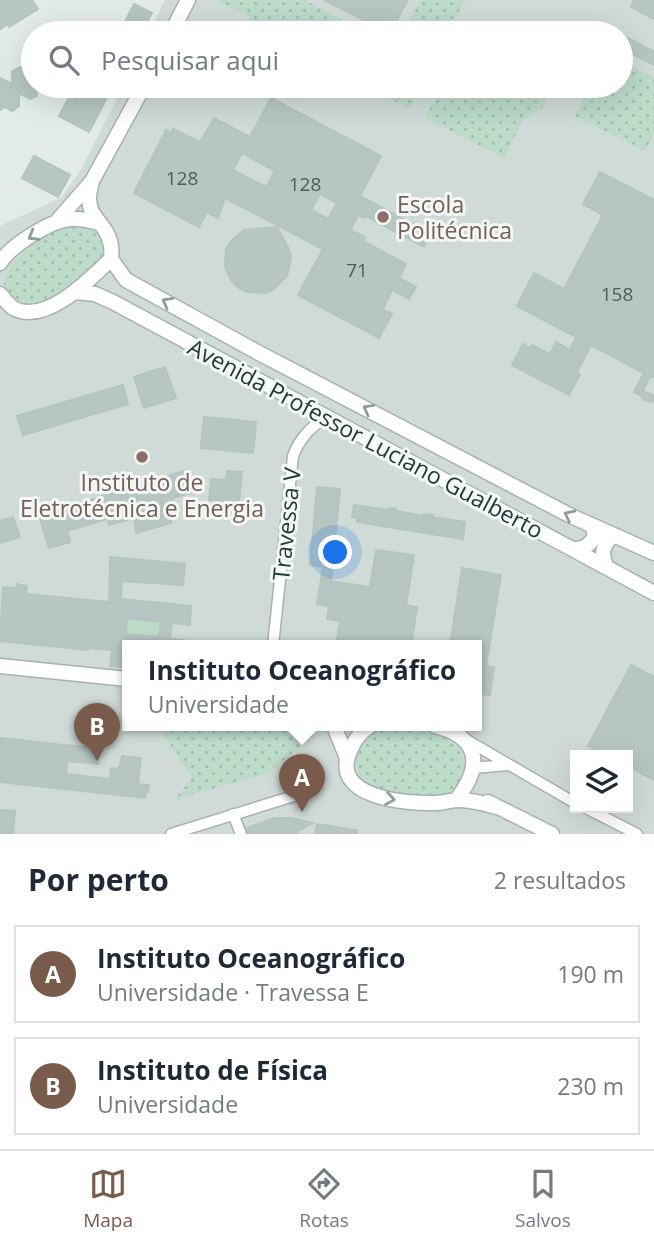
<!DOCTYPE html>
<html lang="pt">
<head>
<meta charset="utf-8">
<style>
  :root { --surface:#fff; --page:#f2f2f3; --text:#1f2937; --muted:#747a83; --line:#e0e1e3; --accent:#795b4b }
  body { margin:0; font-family:"Open Sans",sans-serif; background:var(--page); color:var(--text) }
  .controls { position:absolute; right:21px; bottom:21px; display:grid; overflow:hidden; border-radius:0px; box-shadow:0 7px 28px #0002 }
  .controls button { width:63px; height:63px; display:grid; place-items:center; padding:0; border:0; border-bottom:2px solid var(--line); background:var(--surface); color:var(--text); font:35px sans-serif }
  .you { position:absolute; left:336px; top:553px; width:24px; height:24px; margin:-18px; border:5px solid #fff; border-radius:50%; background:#1a73e8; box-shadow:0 0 0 10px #1a73e833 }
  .badge { display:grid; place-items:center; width:46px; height:46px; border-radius:50%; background:var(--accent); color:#fff; font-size:23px; font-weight:700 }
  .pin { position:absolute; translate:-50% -58px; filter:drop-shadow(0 2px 4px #0008) }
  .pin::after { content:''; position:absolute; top:37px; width:24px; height:21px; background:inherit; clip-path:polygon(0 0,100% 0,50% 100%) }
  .popup { position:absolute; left:122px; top:640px; width:360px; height:91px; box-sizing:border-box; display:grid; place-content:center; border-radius:0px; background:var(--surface); filter:drop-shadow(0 2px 5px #0005); font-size:23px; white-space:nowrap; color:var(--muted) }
  .popup b { font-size:26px; color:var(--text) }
  .popup::after { content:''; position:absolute; left:50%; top:100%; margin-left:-14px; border:14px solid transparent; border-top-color:var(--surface) }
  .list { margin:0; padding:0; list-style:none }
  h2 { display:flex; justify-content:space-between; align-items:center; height:91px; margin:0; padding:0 28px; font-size:30px }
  h2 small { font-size:23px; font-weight:400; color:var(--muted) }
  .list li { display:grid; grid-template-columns:46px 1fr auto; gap:21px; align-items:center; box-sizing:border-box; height:98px; margin:0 14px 14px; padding:0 14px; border:2px solid var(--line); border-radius:0px }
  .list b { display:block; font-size:26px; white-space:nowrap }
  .list p { margin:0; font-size:23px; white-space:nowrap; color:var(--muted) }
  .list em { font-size:23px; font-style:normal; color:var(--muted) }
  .icon { flex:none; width:38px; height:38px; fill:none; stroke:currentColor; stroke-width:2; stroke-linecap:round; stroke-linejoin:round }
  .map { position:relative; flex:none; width:654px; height:834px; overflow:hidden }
  .search { position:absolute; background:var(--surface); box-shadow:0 7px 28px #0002; left:21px; right:21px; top:21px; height:77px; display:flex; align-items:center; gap:18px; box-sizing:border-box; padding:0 24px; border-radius:38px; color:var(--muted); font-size:26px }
  .sheet { height:315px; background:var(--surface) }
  nav { display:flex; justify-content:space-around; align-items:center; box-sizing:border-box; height:98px; border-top:2px solid var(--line); background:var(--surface); font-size:19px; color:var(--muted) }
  nav a { display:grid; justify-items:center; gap:4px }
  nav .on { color:var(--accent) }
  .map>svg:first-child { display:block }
  .built { fill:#d0dbd8; fill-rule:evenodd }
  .grass { fill:url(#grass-dots) }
  .green { fill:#bcdbc9 }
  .building { fill:#b7c6c2; stroke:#b5c4c0; stroke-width:2; fill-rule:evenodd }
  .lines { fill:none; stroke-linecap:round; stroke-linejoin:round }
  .minor-casing { stroke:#a5b3b0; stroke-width:13 }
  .tertiary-casing { stroke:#a5b3b0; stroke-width:17 }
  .minor { stroke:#fff; stroke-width:10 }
  .tertiary { stroke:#fff; stroke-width:14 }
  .oneway { stroke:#919d9c }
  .education-dot { fill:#8d6e63; stroke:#f2f8f6; stroke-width:2.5 }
  .labels { text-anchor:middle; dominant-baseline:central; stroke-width:6; stroke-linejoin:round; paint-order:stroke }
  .number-label { font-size:19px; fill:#485e5a }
  .education-label { font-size:23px; fill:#785e54; stroke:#f2f8f6; text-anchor:start }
  .street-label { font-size:23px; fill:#233b38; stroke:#f2f8f6 }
</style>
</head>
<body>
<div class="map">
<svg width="654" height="834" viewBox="0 0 654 834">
  <defs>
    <pattern id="grass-dots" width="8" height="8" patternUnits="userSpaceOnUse" patternTransform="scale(1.75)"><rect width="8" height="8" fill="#bcdbc9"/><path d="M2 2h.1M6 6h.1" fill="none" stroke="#a1bdad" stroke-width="1.8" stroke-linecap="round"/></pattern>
  </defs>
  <rect width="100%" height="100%" fill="#e2ebe8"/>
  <path class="built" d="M165 0H654V834H0V226L62 197 82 168 123 86H621V33H149ZM127 646H477V726H127ZM575 755H628V808H575Z"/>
  <path class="grass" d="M216 0H305L367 33H265L255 28 249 16Z
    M420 0H465L448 33H403Z
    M621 61 654 78V133L645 151 574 116 590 86H621Z
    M366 86H422L411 107 408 108Z
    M442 86H520L547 99 542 109 523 120 504 158 425 118Z
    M64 224 90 226C121 255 90 273 66 288 57 294 46 303 37 305 32 307 25 306 20 306 15 302 7 297 4 291 0 264 45 233 64 224Z
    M158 726H310L313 736 267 774 175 799 192 778Z
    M389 726C416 731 475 733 463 776 461 783 454 793 446 795 434 800 389 795 376 791 365 786 356 773 356 761 355 742 371 728 389 726Z"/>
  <path class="green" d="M127 618 161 621 159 637 126 634Z"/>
  <path class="building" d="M0 0H32L38 9 9 27 8 24 0 29Z
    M324 0H408L390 33Z
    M634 0H654V19L631 7Z
    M134 4 152 13 141 33H119Z
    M628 38 654 52V65L623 49Z
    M20 67 33 74V86L36 87 37 96 30 99 19 93V106L12 111 5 107 0 110V78L12 84V71Z
    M89 86H113L89 132 59 116 70 95 81 101Z
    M271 98 381 156 360 196 431 234 424 247 366 216 365 218 358 215 350 230 365 237 363 241 406 264 399 278 416 287 409 299 392 290 383 309 392 314 379 338 298 295 323 249 225 198 218 218 207 212 199 227 134 193 166 130 171 133 173 129 200 142 214 118 250 137ZM242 153 275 171 266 187 233 170ZM320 194 337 203 328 219 311 210Z
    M34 156 70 175 58 197 22 178Z
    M600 172 654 200V378L650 376 643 391 654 396V402L644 400 641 395 634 392 644 373 591 345 577 372 580 374 569 395 512 365 523 344 530 348 532 345 550 354 556 342 570 350 576 337 517 306 534 273 564 289 603 215 583 204Z
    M277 227 289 249 291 258 287 276 274 289 266 293 247 292 239 288 232 282 225 267 226 249 231 241 244 230Z
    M165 367 176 398 144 408 134 377Z
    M123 385 128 404 23 435 17 416Z
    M204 417 256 422 253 453 201 448Z
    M187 470 189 478 194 477 196 483 192 485 194 492 173 498 175 518 171 519V523L136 533 134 518 109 525 107 519 67 531 70 542 49 548 39 516Z
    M227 471 242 472 239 503 209 500 211 479 226 480Z
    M317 487 340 489 331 581 370 587 376 550 414 555 406 605 417 607 411 646H336L340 621 327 619 329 606 317 604 323 567 310 565Z
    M354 505 388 510 389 508 396 509V511L424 516V514L433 515 432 517 465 522 463 539 357 522V518L352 517Z
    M13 517 20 537 0 543V521Z
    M110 557 185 564 183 585 122 581 121 599 191 606 190 625 172 623 170 639 190 641V646H127V653L123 652 122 667 110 666 112 650 88 648V650L0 641 3 587 17 588V584L27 586 26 594 109 602ZM127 618 161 622 159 637 126 634Z
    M462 568 501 575 486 666 494 667 490 695 477 693V646H450Z
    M631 665 654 677V780L628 766V755H607L588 746Z
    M0 738 100 749 98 764 67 761 66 774 110 779 111 768 119 769 122 756 141 758 138 784 149 785 148 792H146L145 798 0 782Z
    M0 810 15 811 13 834H0Z
    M275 818H290L313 823 298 831V834H249L247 828Z
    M317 824 357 830V834H315Z"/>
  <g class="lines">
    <defs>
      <path id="minor" d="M273 646 293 456C300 437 311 428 326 416
        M465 739 575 803
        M473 768 508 765
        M586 808 637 834
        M233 814 241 834
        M171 834 297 795"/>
      <path id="tertiary" d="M171 33 188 0
        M57 221 92 181 144 86
        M111 259 126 280 259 353 571 516 654 553
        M0 263C10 246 51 220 71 219 81 218 90 221 100 223
        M74 292 95 294 113 302 654 593
        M0 294C4 299 9 306 15 309 47 324 90 279 111 259 115 225 89 223 89 198 89 192 91 186 92 181
        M572 549C583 550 591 545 595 535L592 526
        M607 568C601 556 601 542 615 536
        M0 666 127 679
        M334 726 347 758
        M370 726C360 732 354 741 350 751 329 798 407 804 436 803 444 803 451 800 458 800 471 800 483 803 496 807
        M435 726C480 737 483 766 456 800
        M488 802 552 834"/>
    </defs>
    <use href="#minor" class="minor-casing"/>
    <use href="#tertiary" class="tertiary-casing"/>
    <use href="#minor" class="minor"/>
    <use href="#tertiary" class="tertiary"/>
  </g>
  <defs><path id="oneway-chevron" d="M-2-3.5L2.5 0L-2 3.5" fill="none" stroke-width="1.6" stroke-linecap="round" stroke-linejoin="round" transform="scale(1.75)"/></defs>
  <g class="oneway">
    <use href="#oneway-chevron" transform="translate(33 236) rotate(149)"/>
    <use href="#oneway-chevron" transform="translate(167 302) rotate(-151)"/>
    <use href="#oneway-chevron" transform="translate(368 409) rotate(-151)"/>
    <use href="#oneway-chevron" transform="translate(569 515) rotate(-153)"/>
    <use href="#oneway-chevron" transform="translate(390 799) rotate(10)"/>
  </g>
  <g class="education-dot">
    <circle cx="383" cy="217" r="7"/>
    <circle cx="142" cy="457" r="7"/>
  </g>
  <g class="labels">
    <g class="number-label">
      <text x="182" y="178">128</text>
      <text x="305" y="184">128</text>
      <text x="357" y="270">71</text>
      <text x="617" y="294">158</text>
    </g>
    <g class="education-label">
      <text x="397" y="204">Escola<tspan x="397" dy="26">Politécnica</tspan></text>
      <text x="142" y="482" text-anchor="middle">Instituto de<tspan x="142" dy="26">Eletrotécnica e Energia</tspan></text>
    </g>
    <g class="street-label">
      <text transform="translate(366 438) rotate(28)">Avenida Professor Luciano Gualberto</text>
      <text transform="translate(286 524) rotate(-84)">Travessa V</text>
    </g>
  </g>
</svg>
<div class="controls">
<button><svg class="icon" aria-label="layers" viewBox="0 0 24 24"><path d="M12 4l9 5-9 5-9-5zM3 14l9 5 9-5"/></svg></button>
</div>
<div class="you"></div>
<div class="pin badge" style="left:302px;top:812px">A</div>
<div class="popup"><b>Instituto Oceanográfico</b>Universidade</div>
<div class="pin badge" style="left:97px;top:761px">B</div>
<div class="search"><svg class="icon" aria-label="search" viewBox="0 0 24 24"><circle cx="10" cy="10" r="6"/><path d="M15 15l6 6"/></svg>Pesquisar aqui</div>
</div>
<section class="sheet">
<h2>Por perto<small>2 resultados</small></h2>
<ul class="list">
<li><span class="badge">A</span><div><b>Instituto Oceanográfico</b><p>Universidade · Travessa E</p></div><em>190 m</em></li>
<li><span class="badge">B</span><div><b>Instituto de Física</b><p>Universidade</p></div><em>230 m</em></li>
</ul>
</section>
<nav>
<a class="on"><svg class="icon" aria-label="map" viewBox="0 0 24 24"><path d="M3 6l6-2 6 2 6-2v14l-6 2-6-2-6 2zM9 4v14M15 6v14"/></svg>Mapa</a>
<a><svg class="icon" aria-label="directions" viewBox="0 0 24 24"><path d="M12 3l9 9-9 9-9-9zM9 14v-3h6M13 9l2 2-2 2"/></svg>Rotas</a>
<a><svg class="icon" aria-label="saved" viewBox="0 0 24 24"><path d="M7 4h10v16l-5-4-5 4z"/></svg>Salvos</a>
</nav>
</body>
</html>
